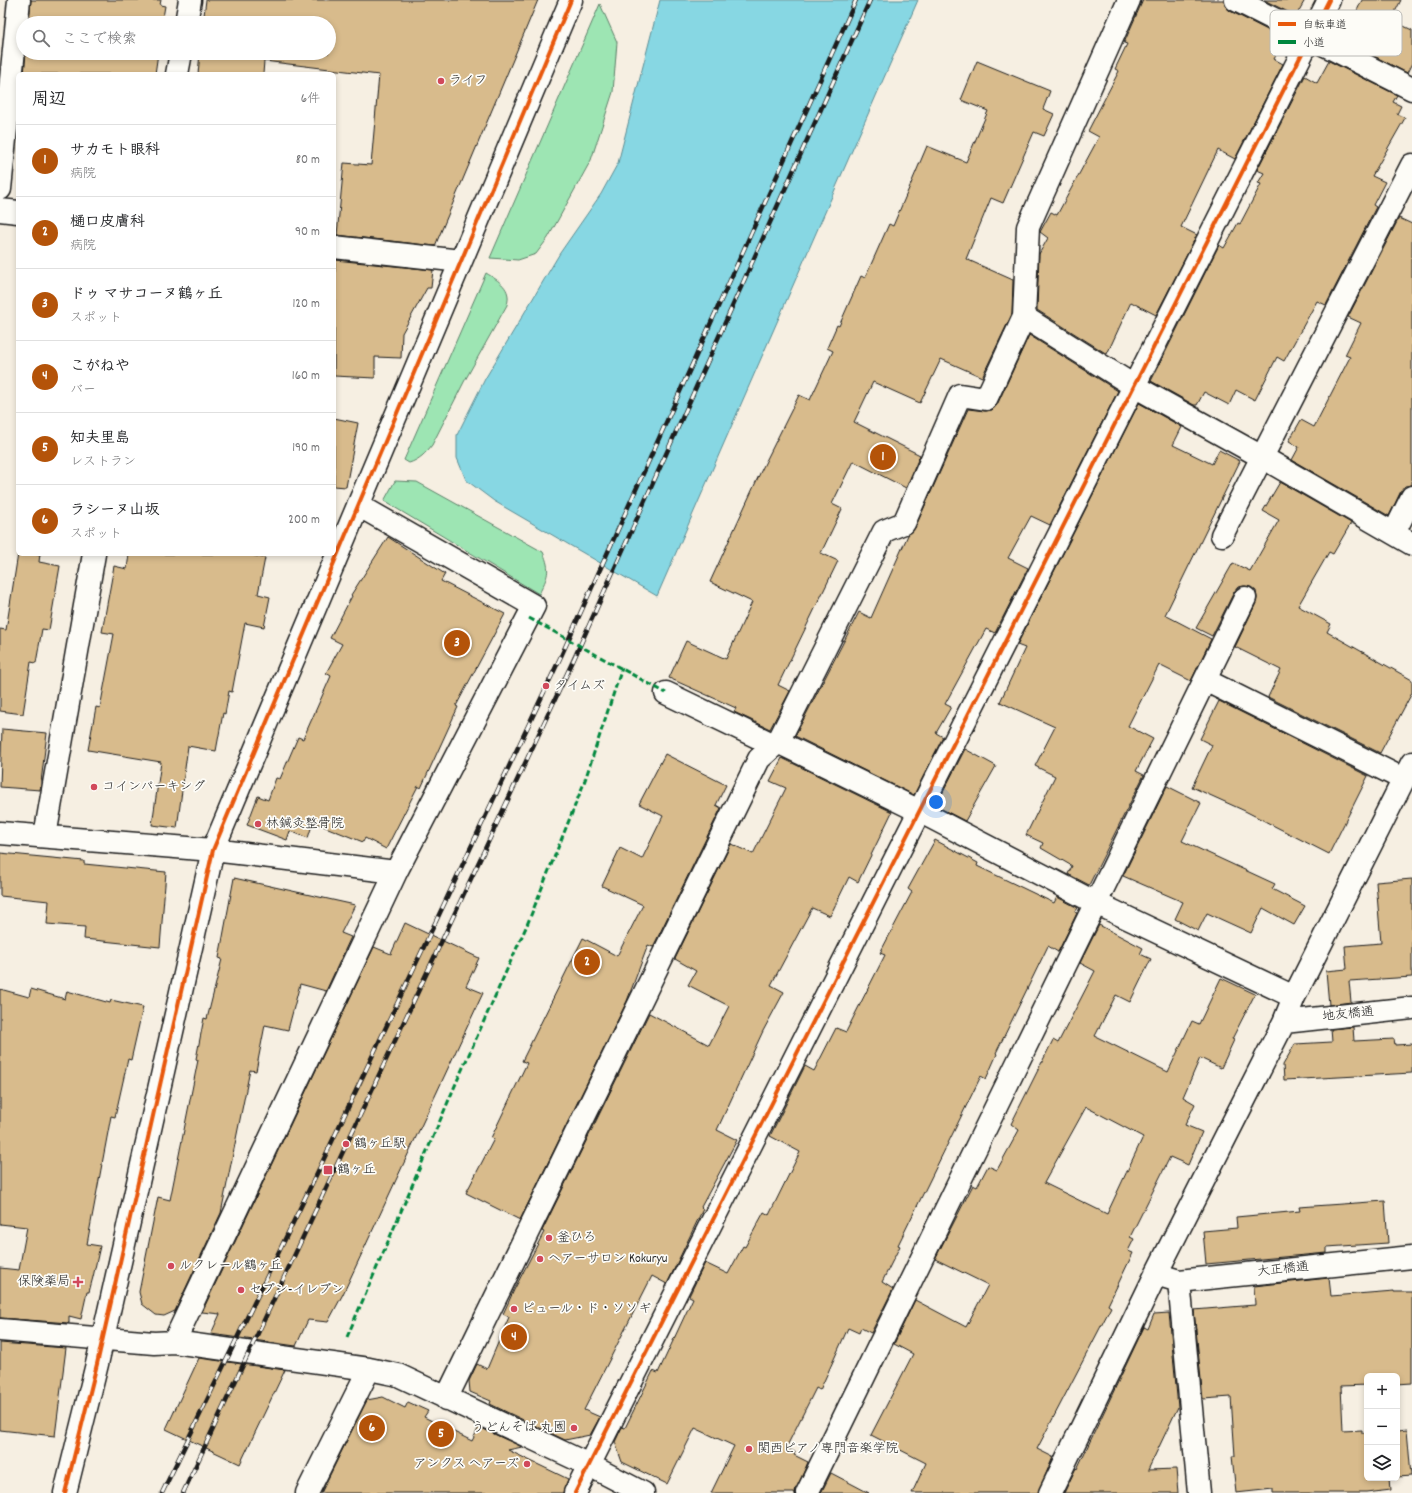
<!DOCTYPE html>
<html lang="ja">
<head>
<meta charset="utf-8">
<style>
  :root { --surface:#fff; --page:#f2f2f2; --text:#202124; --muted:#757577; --line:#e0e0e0; --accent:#b45309 }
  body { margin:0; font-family:Dekko,"Klee One",sans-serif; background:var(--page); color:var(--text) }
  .controls { position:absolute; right:12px; bottom:12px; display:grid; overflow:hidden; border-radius:6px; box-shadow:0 2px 6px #0003 }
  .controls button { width:36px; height:36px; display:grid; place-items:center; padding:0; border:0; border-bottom:1px solid var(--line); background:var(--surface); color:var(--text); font:20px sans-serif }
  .you { position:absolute; left:936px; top:802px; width:14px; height:14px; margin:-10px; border:3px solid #fff; border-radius:50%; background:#1a73e8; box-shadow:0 0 0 6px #1a73e833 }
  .badge { display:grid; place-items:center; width:26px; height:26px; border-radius:50%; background:var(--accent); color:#fff; font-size:13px; font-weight:700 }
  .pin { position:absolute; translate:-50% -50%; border:2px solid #fff; box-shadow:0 1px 4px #0006 }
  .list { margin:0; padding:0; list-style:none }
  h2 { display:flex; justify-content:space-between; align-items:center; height:52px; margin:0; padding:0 16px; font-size:17px }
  h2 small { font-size:13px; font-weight:400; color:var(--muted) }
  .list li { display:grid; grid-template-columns:26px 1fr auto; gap:12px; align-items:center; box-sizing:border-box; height:72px; padding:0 16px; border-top:1px solid var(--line) }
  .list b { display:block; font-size:15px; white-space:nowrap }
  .list p { margin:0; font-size:13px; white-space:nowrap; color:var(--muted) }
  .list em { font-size:13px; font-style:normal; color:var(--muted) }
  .icon { flex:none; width:22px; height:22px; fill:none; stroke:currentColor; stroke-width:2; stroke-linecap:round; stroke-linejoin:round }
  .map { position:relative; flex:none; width:1412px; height:1493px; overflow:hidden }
  .search { position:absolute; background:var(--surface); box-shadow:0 2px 6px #0003; left:16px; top:16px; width:320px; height:44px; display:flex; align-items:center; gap:10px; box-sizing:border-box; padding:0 14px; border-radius:22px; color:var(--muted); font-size:15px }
  .panel { position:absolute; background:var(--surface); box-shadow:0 2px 6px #0003; left:16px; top:72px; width:320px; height:484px; border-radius:6px }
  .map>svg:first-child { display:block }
  .green { fill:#9de5b3; stroke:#5c8068 }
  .water { fill:#87d7e3; stroke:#5c8c93 }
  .building { fill:#d8bb8c; stroke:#1c1c1c; fill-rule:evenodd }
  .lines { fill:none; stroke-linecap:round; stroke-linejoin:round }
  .minor-casing { stroke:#1c1c1c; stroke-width:25 }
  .minor { stroke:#fdfcf7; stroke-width:22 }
  .rail-casing { stroke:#1c1c1c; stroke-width:4.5 }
  .rail { stroke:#fdfcf7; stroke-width:3; stroke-dasharray:9; stroke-linecap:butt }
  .quiet { stroke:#00873e; stroke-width:3; stroke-dasharray:6 3; stroke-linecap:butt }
  .cycleway-casing { stroke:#fdfcf7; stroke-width:6 }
  .cycleway { stroke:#e8590c; stroke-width:4 }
  .poi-dot { fill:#d1495b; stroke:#fdfcf7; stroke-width:1.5 }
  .labels { text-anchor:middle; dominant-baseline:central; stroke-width:3.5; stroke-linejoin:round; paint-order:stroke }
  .poi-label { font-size:13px; fill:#1c1c1c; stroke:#fdfcf7; text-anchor:start }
  .street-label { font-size:13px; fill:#1c1c1c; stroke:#fdfcf7 }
  .key { fill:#fdfcf7; stroke:#bab9b5; stroke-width:1 }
  .key-label { font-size:11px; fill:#1c1c1c }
</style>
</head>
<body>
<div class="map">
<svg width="1412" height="1493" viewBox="0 0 1412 1493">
  <rect width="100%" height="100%" fill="#f6efe2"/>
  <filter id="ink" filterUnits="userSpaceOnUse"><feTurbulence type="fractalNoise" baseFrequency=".025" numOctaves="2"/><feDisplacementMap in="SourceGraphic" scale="8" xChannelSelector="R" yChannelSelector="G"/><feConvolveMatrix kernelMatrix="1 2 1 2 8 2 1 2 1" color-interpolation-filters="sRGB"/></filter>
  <g filter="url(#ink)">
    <path class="green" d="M600 4 617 42 613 92 591 160 548 238 536 254 518 260 490 258Z
      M486 273C499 281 512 288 507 305L464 382 432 445C426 453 419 460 409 463L404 460Z
      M395 481 417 482 543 552C551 571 548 576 539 594L384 501Z"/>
    <path class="water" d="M660 0H918L657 596 494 501 466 480 457 458V435L485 379 560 253 601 194 618 163Z"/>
    <path class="building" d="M31 0H161L160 5 165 6 162 23H29Z
      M206 0H538L435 246 337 235 344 163 371 165 379 75 264 61 263 74H198L200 53H329V23H203Z
      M1143 0H1224L1225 6 1230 11 1285 39 1274 59 1283 64 1235 159 1218 150 1181 227 1197 235 1156 315 1131 302 1107 354 1037 310 1039 254 1048 238 1040 232 1051 212 1057 215 1099 137 1088 131 1119 71 1115 69 1127 44 1124 43Z
      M1264 0H1305L1296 16Z
      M1362 0H1401L1391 20 1412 30V63L1407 73 1343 40Z
      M26 53H158L155 74H24Z
      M977 61 1050 91 1043 109 1054 114 1044 136 1034 132 1003 203 991 198 966 259 1013 280 1012 314 982 377 941 359 920 403 873 382 854 422 920 455 906 488 853 461 832 504 842 509 821 553 838 561 778 685 790 691 770 729 734 712 736 708 669 678 686 641 726 659 752 602 710 582 761 471 799 395 810 400 833 351 827 348 837 325 839 326 861 276 865 278 889 224 893 226 927 146 966 162 988 111 961 100Z
      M1329 61 1397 95 1393 102 1401 106 1397 114 1405 118 1372 176 1385 182 1373 205 1376 207 1326 305 1317 301 1284 361 1277 357 1255 400 1236 390 1229 405 1204 392 1197 405H1194L1151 381 1219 245 1224 248 1238 223 1240 224 1261 184 1258 183 1264 173 1257 170 1305 76 1317 83Z
      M1399 218 1412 224V485L1405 486 1401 491 1389 516 1292 460 1299 447 1289 441 1301 420 1314 427 1350 357 1345 355 1361 323 1348 317Z
      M335 260 433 270 431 288H427L402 333 401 358 375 357V378L334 376Z
      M1029 335 1118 391 1050 525 1031 516 1008 558 1028 568 995 633 986 629 945 704 951 707 936 733 943 737 914 795 795 736 859 612 871 618 908 535 915 528 968 409 985 411 992 410 997 405Z
      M1139 403 1182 427 1173 445 1212 464 1219 450 1240 461 1165 615 1211 639 1191 681 1159 665 1128 726 1153 739 1136 771 1144 775 1089 885 1068 874 1072 866 1041 848 1043 843 1026 835 1055 776 1035 766 1055 727 1000 702 1025 648 1017 645Z
      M334 418 358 423 346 487 334 486Z
      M1280 482 1351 523 1333 554 1329 552 1298 606 1331 624 1327 632 1412 680V693L1380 753 1268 697 1281 670 1235 647 1256 603 1257 598 1256 591 1251 587 1244 586 1238 587 1234 592 1212 636 1196 628 1233 563 1250 571 1279 520 1263 511Z
      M388 537 445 574 441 581 505 614 456 706 458 707 421 788 418 786 386 849 365 838 363 842 313 822 308 838 290 831 287 840 247 825 258 796 268 800 276 778 280 779 298 737 303 739 331 676 326 673 342 644 330 638 352 596 351 595Z
      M18 554H40L39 562 60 566 49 630 42 629 36 663 31 662 23 714 0 711V629L6 630Z
      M129 554H246L265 558 258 594 270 597 264 627 245 623 232 692 229 691 225 714 223 713 216 751 188 746 177 828 152 825 161 762 88 750 96 707 100 708 114 634 102 632 114 566 127 569Z
      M1219 701 1368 776 1329 854 1245 811 1192 787 1212 745 1200 739Z
      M2 729 47 733 40 790 0 787Z
      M965 749 996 766 965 821 936 806Z
      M665 754 726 785 716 805 721 808 653 947 648 945 627 1001 520 1220 466 1193 494 1139 491 1138 527 1063 522 1061 583 938 617 956 643 905 602 886 620 848 642 859 663 816 639 804Z
      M782 758 892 812 858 882 849 877 830 916 812 908 771 985 784 992 763 1031 717 1130 737 1140 701 1207 703 1209 667 1284 652 1276 584 1410 600 1417 590 1435 565 1440 490 1404 491 1401 470 1392 469 1381 477 1364 487 1369 509 1317 503 1314 514 1290 544 1232 542 1231 649 1013 709 1045 729 1006 688 985 696 971 675 959 731 844 753 854 786 788 770 781Z
      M1167 786 1201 803 1182 841 1275 884 1272 889 1305 906 1294 925 1263 908 1251 933 1207 913 1198 931 1175 919 1183 902 1123 876Z
      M935 840 978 863 977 866 1054 903 1057 897 1078 908 1075 912 1077 913 1058 952 1048 946 996 1053 997 1054 986 1079 981 1076 898 1245 900 1246 882 1282 893 1289 871 1333 861 1328 859 1333 848 1328 820 1390 816 1388 786 1448 795 1452 794 1455 808 1462 795 1493H711L734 1446 695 1428 667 1484 622 1462 615 1442 622 1427 625 1428 653 1371 658 1373 693 1298 689 1296 705 1263 728 1274 743 1246 745 1247 764 1212 769 1215 800 1152 770 1136 805 1066 814 1071 836 1028 846 1032 885 955 880 953 912 892 908 889Z
      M0 853 84 861V864L166 872 160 947 84 939 85 927 47 924 49 901 0 896Z
      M234 878 355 905 341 933 351 937 326 991 300 984 288 1030 265 1025 256 1071 250 1070 221 1213 175 1311 164 1316 156 1315 142 1304 139 1292 158 1197 170 1200 198 1060 196 1059 204 1018 207 1019 222 959 219 958Z
      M1412 879V977L1349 981 1351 1002 1329 1005 1326 971 1347 969 1345 946 1381 943 1376 882Z
      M405 923 479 958 466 986 483 993 343 1294 328 1322 308 1320 296 1346 211 1334 220 1314 202 1312 374 947 391 954Z
      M1099 925 1143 948 1140 954 1151 959 1130 1002 1116 995 1095 1036 1168 1072 1192 1021 1199 1024 1221 978 1255 994 1232 1039 1234 1040 1221 1068 1200 1058 1183 1097 1195 1104 1185 1125 1202 1132 1188 1165 1170 1157 1130 1237 1134 1239 1128 1251 1133 1253 1108 1305 1111 1307 1037 1449 1053 1457 1038 1493H912L926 1463 871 1435 913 1354 894 1344 915 1300 966 1327 988 1285 935 1259 973 1185 977 1187 988 1166 997 1170 1019 1130 1011 1124 1053 1040 1058 1043 1095 971 1080 963ZM1086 1107 1143 1137 1107 1214 1044 1183Z
      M0 989 29 997 31 989 65 999 67 991 110 1003 111 1000 143 1007 131 1060 128 1059 115 1117 111 1116 87 1244 100 1246 93 1277 89 1292H87L81 1319 69 1316V1323L0 1318V1268L19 1270 27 1227 0 1224Z
      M1353 1027 1354 1041 1394 1039 1395 1045 1412 1044V1073L1284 1080 1283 1065 1295 1044 1332 1042 1331 1029Z
      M1385 1201 1388 1243 1327 1247V1253L1206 1264 1203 1231 1237 1228 1236 1217 1300 1211 1299 1207Z
      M1329 1278 1331 1296 1394 1291V1292H1412V1383L1397 1384V1376H1367V1385L1341 1386 1343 1431 1362 1430V1433H1367V1478H1390L1391 1490 1366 1493H1273V1489L1236 1493 1232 1456H1235L1231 1397 1203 1399 1194 1310 1255 1305 1254 1286Z
      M1169 1313 1178 1407 1148 1470 1176 1469 1178 1493H1064L1076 1468 1077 1469 1144 1327 1148 1329 1154 1314Z
      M0 1343 66 1348 55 1436 0 1430Z
      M199 1358 285 1370 240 1464 166 1429Z
      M383 1397 405 1408 408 1402 428 1411 424 1417 472 1441 479 1427 522 1447 508 1450 568 1479 563 1493H321L367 1400Z
      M1407 1430 1411 1476 1397 1477V1431Z
      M831 1473 869 1493H821Z"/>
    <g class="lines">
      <defs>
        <path id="minor" d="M1236 0 1412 89
          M186 23 190 0
          M177 74 181 53
          M0 189 19 0
          M0 210 18 212
          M334 247 461 261
          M1024 317 1134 386 1262 457 1412 544
          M1394 533 1412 497
          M1222 535 1412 165
          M1205 680 1403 779
          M666 693 774 745
          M778 742 919 811 1096 903 1294 997
          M0 833 213 850 396 872
          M45 836 94 554
          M1284 1022 1412 1008
          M1156 1274 1179 1281 1412 1257
          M1179 1281 1199 1493
          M0 1330 154 1343 174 1342 369 1369 398 1375 589 1465 643 1493
          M174 1342 396 872 534 606 358 505
          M446 1399 759 759 778 742 884 531 904 523 960 395 986 399 1024 317 1028 227 1129 0
          M65 1493 97 1364 213 850 571 0
          M307 1493 369 1369
          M575 1493 1329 0
          M807 1493 1245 598
          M1050 1493 1156 1274 1284 1022 1294 997 1412 763"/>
      </defs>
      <use href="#minor" class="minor-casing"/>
      <use href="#minor" class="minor"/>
      <defs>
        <path id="rail" d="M162 1493 320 1167 562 654 856 0
          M183 1493 573 661 870 0"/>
      </defs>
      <use href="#rail" class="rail-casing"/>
      <use href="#rail" class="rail"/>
      <path class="quiet" d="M529 618 666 693
        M347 1337 457 1081 527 925 584 783 622 668"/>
      <defs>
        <path id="cycleway" d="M65 1493 97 1364 213 850 571 0
          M575 1493 1329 0"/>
      </defs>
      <use href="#cycleway" class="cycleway-casing"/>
      <use href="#cycleway" class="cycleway"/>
    </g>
  </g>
  <g class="poi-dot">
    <circle cx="441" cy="81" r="4"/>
    <circle cx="546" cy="686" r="4"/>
    <circle cx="94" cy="787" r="4"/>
    <circle cx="258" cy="824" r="4"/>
    <circle cx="346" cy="1144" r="4"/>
    <rect x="323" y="1165" width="10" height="10" rx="2"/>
    <circle cx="549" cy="1238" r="4"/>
    <circle cx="540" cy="1259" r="4"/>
    <circle cx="171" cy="1266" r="4"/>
    <path d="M76 1276h4v4h4v4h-4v4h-4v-4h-4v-4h4z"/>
    <circle cx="241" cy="1290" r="4"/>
    <circle cx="514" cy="1309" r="4"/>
    <circle cx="574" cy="1428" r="4"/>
    <circle cx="749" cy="1449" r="4"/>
    <circle cx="527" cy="1464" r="4"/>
  </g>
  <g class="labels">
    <g class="poi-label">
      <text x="449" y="81">ライフ</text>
      <text x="554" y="686">タイムズ</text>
      <text x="102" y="787">コインパーキング</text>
      <text x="266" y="824">林鍼灸整骨院</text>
      <text x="354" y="1144">鶴ヶ丘駅</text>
      <text x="337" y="1170">鶴ヶ丘</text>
      <text x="557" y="1238">釜ひろ</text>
      <text x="548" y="1259">ヘアーサロン Kokuryu</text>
      <text x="179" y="1266">ルクレール鶴ヶ丘</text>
      <text x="70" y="1282" text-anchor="end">保険薬局</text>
      <text x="249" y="1290">セブン-イレブン</text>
      <text x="522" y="1309">ピュール・ド・ソソギ</text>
      <text x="566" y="1428" text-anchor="end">うどんそば 丸國</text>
      <text x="757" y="1449">関西ピアノ専門音楽学院</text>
      <text x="519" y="1464" text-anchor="end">アンクス ヘアーズ</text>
    </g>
    <g class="street-label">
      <text transform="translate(1348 1015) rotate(-6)">地友橋通</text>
      <text transform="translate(1283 1270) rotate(-6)">大正橋通</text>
    </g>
  </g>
  <rect x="1270" y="10" width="132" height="46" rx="6" class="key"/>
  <rect x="1278" y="22" width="18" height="4" fill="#e8590c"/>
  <rect x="1278" y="40" width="18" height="4" fill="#00873e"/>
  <g class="key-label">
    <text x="1303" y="28">自転車道</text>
    <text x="1303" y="46">小道</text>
  </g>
</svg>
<div class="controls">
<button>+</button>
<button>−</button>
<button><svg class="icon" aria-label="layers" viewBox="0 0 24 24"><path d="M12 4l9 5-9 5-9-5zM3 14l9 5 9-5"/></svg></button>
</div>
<div class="you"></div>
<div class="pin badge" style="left:883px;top:457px">1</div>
<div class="pin badge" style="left:587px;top:962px">2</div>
<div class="pin badge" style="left:457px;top:643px">3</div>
<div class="pin badge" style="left:514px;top:1337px">4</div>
<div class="pin badge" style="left:441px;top:1434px">5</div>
<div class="pin badge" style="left:372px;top:1428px">6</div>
<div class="search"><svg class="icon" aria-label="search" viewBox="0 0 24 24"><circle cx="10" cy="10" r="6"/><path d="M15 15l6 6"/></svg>ここで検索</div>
<section class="panel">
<h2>周辺<small>6件</small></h2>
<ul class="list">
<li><span class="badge">1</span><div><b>サカモト眼科</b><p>病院</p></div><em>80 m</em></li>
<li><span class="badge">2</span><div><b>樋口皮膚科</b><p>病院</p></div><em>90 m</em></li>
<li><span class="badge">3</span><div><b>ドゥ マサコーヌ鶴ヶ丘</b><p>スポット</p></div><em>120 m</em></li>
<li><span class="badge">4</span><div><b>こがねや</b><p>バー</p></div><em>160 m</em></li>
<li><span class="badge">5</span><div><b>知夫里島</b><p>レストラン</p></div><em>190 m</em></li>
<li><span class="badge">6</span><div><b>ラシーヌ山坂</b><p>スポット</p></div><em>200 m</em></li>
</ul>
</section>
</div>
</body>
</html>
